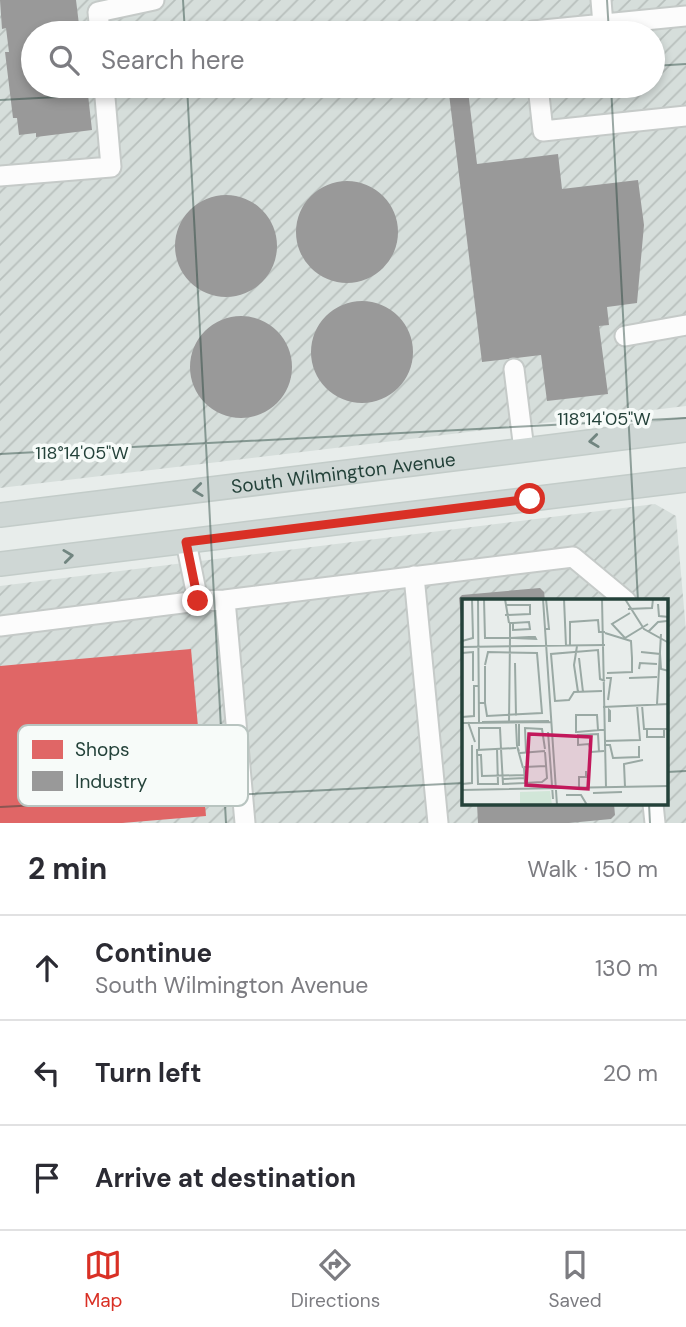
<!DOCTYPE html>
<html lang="en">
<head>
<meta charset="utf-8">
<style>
  :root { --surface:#fff; --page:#f2f2f3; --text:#2b2b33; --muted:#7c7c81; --line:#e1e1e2; --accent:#d93025 }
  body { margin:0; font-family:"DM Sans",sans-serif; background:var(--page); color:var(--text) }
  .stop { position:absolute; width:21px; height:21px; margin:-16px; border:5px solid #d93025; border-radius:50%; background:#fff }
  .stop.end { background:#d93025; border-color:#fff; box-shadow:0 2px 7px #0008 }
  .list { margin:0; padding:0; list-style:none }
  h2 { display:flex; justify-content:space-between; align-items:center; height:91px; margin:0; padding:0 28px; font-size:30px }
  h2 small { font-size:23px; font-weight:400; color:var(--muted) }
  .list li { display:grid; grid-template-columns:46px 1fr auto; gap:21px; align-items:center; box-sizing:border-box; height:105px; padding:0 28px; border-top:2px solid var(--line) }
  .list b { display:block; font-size:26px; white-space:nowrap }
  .list p { margin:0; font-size:23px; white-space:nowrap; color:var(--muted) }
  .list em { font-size:23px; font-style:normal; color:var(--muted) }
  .icon { flex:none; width:38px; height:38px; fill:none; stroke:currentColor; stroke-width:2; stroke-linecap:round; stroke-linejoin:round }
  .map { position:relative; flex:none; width:686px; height:823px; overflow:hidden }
  .search { position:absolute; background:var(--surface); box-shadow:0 4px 10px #0003; left:21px; right:21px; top:21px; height:77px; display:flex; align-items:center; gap:18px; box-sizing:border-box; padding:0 24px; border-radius:38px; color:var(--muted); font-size:26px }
  .sheet { height:406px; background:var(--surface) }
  nav { display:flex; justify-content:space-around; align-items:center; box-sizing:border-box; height:98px; border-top:2px solid var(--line); background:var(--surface); font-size:19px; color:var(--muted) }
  nav a { display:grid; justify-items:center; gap:4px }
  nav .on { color:var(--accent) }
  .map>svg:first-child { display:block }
  .industrial { fill:url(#industrial-furrows); fill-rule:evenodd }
  .shops { fill:#e06666 }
  .industry { fill:#999 }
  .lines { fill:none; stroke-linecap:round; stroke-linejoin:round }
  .minor-casing { stroke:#c5cac8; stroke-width:23 }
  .major-casing { stroke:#c3ccc9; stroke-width:26 }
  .minor { stroke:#fcfcfc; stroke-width:19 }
  .major { stroke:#cfd7d5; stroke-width:23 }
  .oneway { stroke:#718580 }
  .route { stroke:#d93025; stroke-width:9 }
  .ticks { fill:none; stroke:#24423a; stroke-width:2; stroke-opacity:0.45 }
  .labels { text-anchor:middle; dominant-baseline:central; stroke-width:7; stroke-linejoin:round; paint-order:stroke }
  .street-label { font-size:19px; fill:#24423a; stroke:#f7fbf9 }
  .inset-road { fill:none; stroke:#9aa9a4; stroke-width:2 }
  .view { fill:#c2185b; fill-opacity:0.15; stroke:#c2185b; stroke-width:3.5 }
  .inset-edge { fill:none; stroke:#24423a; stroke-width:3.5 }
  .key { fill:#f7fbf9; stroke:#b8c4c0; stroke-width:2 }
  .key-label { font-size:19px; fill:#24423a }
  .ticks-label { font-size:18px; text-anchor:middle; fill:#24423a; stroke:#f7fbf9; stroke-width:7; stroke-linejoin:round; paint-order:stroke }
</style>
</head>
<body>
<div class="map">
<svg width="686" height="823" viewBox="0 0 686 823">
  <defs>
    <pattern id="industrial-furrows" width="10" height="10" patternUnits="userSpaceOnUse" patternTransform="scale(1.75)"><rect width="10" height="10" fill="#d6dedb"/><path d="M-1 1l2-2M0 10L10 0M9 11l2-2" fill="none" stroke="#b8c0bd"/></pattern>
  </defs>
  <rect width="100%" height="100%" fill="#e8edeb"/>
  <path class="industrial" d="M0 0H686V406L0 488ZM33 33H653V86H33Z
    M655 504 676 516 686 631V823H0V586ZM464 601H667V804H464Z"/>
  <path class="shops" d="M191 649 206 816 122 823H0V666Z"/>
  <path class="industry" d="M0 0H76L80 33H33V86H87L92 130 36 137V133L19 135 17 118H13L5 52H9L6 28 2 29Z
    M468 91 477 164 558 154 562 189 638 180 644 225 637 303 607 307 609 325 599 326 608 394 547 401 541 355 482 362 449 94Z
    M296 232a51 51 0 1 1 102 0a51 51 0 1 1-102 0Z
    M175 246a51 51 0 1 1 102 0a51 51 0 1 1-102 0Z
    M311 352a51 51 0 1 1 102 0a51 51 0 1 1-102 0Z
    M190 367a51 51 0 1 1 102 0a51 51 0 1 1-102 0Z
    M540 588 544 592 545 601H464V629H462L459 598 462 595Z
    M477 804H614L615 815 611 819 569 823H478Z"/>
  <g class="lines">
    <defs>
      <path id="minor" d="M601 0 603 25
        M533 31 686 16
        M100 33 98 12 154 0
        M538 86 543 131 686 116
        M0 176 111 167 104 86
        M625 336 686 325
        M514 369 524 450
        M186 542 198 601 225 600 245 823
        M414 576 438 823
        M225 600 573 557 626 601
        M0 626 198 601
        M653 804 655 823"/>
      <g id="major">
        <path id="s1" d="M0 515 686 430"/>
        <path d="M0 564 686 480"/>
      </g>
    </defs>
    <use href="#minor" class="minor-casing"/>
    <use href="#major" class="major-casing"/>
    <use href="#minor" class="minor"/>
    <use href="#major" class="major"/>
  </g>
  <defs><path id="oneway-chevron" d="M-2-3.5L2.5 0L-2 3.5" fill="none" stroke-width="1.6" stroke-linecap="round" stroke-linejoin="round" transform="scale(1.75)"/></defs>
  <g class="oneway">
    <use href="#oneway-chevron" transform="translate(594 441) rotate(173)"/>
    <use href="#oneway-chevron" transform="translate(198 490) rotate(173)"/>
    <use href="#oneway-chevron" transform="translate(68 556) rotate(-7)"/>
  </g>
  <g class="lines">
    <path class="route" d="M198 601 186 542 530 499"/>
  </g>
  <path class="ticks" d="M183 0 185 33M607 0 609 33M653 66 686 64M187 86 226 823M611 86 638 601M0 100 270 86M0 454 686 418M667 772 686 771M649 804 650 823M0 807 464 783"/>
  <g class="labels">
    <g class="street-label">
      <text stroke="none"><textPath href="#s1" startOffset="346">South Wilmington Avenue</textPath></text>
    </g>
  </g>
  <g transform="translate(462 599)">
    <rect width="206" height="206" fill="#e8edeb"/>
    <path d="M88 192 90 206H58V193Z" fill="#d1e6d8"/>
    <path class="inset-road" d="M16 0 17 123M22 0 23 39H48L47 124M43 0 47 24M81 0 95 206M102 0 104 47M140 0 144 189M163 0 182 30 207 44M196 5 197 17 207 18M43 6H68V15L43 16M166 10 190 9 191 0M168 14 150 25 163 39 186 25M51 24V31L68 30 67 23 51 24H48V39L67 38H73L74 40 52 39M83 30H87L84 0M186 33 196 23 205 22M143 34 169 42 170 59V73L145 74M0 42 11 39 10 0M108 47V23L136 21 137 33H143M115 47 112 66 116 93M0 48 143 46M179 53 198 55 199 70 207 72M0 54 11 53V82M117 59 121 93M53 64 54 117M177 70 178 64 195 65M144 79H149L146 101M167 79 195 78M140 92 112 93 107 101 93 102 89 55 136 51 138 80 143 82M17 104H23L25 117 80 114 75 54 26 53 23 66M23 104V67M195 105 199 35M180 106 182 130H207M141 108 207 105M147 111 148 112V122H147ZM0 118 12 117V87H17M6 123 13 143M20 123 87 122M0 124 89 123M54 125 55 147M57 125V147M185 130V138H202V130M136 131 135 116H114V133H115L138 131H142M86 133 91 200M142 142 178 141 175 106M142 146H148L151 159 177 158V147M39 150 41 185 63 184M17 151V129H38L39 150M57 152 55 147 61 169M64 153 63 129 80 130 83 150M137 153 136 135 116 136V146L127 145 129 153 142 152M58 154 83 152M15 156H19L20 177 63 176M62 168 84 167M62 169 63 184 80 183 85 179 83 153M41 180 63 179M0 185 10 184V146M17 185H36L35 150M16 186 15 151 54 149M163 188 162 165 181 161M117 190V178H124V172M0 191 207 187M131 194 160 193M104 196H119L125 206"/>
    <path class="view" d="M67 135 129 138 126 190 64 186Z"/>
    <rect width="206" height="206" class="inset-edge"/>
  </g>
  <rect x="18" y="725" width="230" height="81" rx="10" class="key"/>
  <rect x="32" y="740" width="31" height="19" fill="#e06666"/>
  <rect x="32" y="771" width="31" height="20" fill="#999"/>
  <g class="key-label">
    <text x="75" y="756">Shops</text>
    <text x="75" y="788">Industry</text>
  </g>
  <g class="ticks-label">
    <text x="604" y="425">118°14'05"W</text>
    <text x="82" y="459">118°14'05"W</text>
  </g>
</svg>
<div class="stop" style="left:530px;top:499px"></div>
<div class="stop end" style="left:198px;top:601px"></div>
<div class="search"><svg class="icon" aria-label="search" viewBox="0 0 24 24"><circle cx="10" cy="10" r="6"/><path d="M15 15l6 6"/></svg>Search here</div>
</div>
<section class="sheet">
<h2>2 min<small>Walk · 150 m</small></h2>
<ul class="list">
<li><svg class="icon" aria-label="ahead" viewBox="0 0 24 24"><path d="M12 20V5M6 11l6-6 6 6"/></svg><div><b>Continue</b><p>South Wilmington Avenue</p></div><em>130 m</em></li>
<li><svg class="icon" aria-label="left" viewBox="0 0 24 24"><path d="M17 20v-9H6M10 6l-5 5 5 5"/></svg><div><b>Turn left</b></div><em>20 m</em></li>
<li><svg class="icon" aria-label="arrive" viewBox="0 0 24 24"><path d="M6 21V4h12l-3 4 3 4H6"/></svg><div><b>Arrive at destination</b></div></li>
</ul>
</section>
<nav>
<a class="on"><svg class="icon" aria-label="map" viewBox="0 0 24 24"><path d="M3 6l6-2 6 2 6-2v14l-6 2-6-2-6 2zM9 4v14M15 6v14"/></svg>Map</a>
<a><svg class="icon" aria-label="directions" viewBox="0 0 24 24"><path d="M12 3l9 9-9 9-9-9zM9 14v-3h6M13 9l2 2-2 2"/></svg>Directions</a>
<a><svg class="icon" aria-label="saved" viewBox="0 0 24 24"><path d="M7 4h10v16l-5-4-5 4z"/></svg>Saved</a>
</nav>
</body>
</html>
